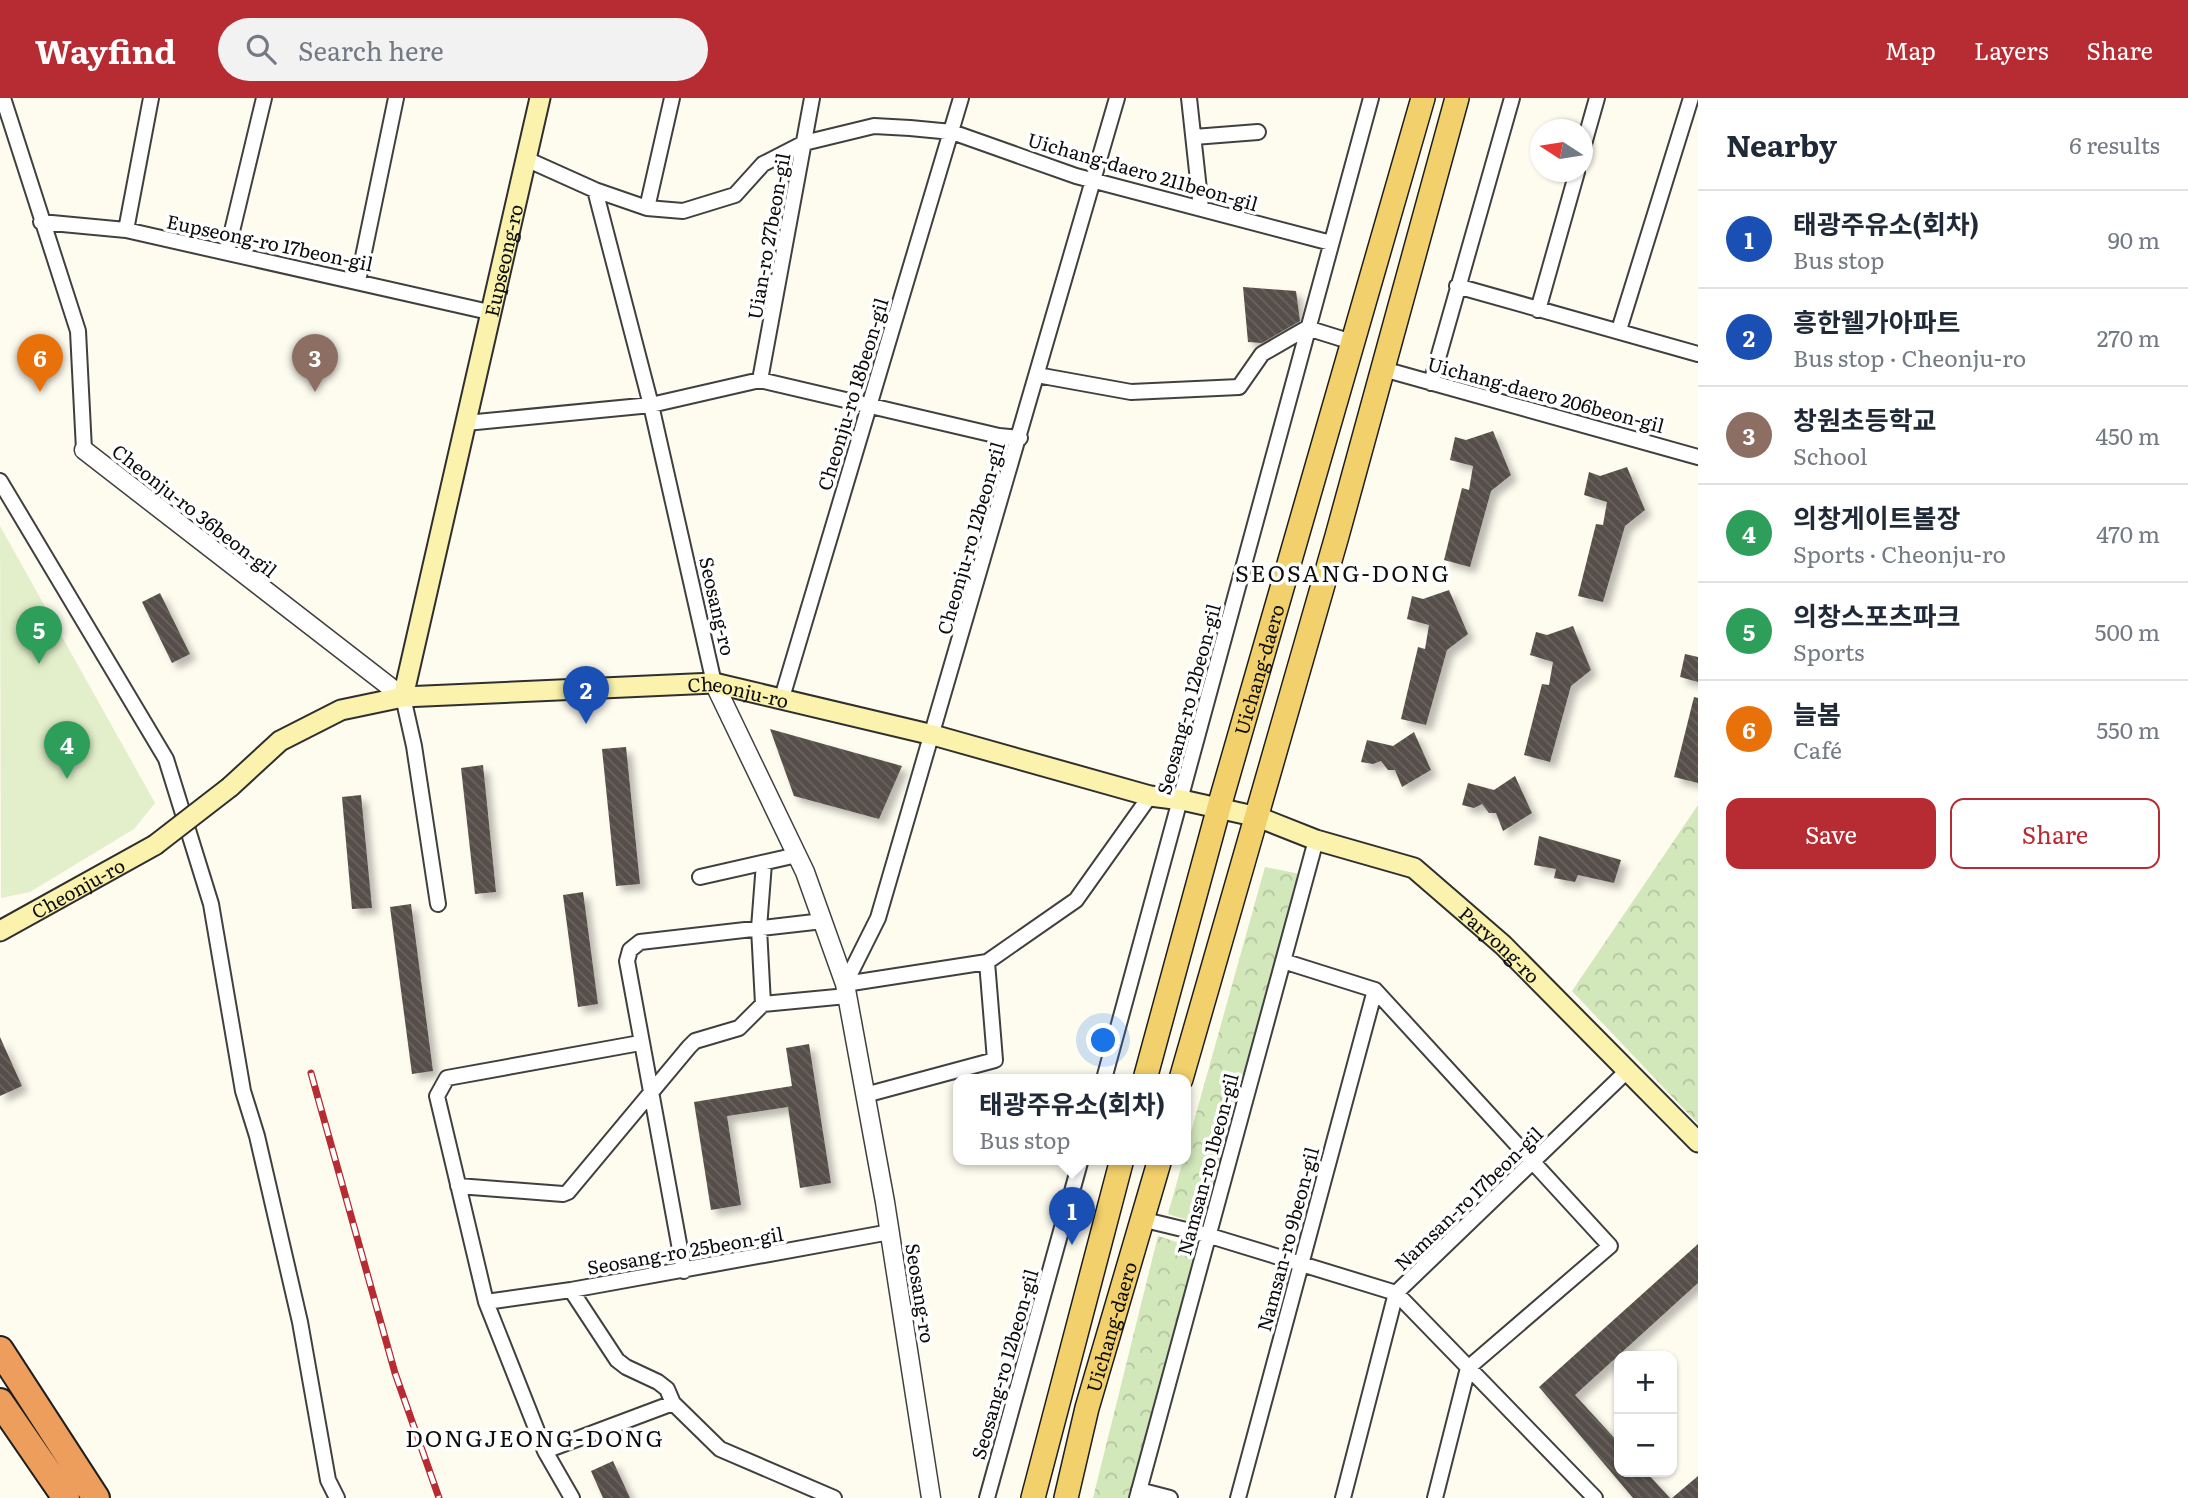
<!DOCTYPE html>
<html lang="en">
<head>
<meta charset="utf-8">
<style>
  :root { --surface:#fff; --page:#f2f2f3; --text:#1f2937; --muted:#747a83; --line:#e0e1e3; --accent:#b72c33 }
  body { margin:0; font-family:Literata,"Noto Sans KR",serif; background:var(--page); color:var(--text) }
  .controls { position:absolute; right:21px; bottom:21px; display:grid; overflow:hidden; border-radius:14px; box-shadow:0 2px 5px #0004 }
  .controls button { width:63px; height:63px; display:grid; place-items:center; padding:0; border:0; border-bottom:2px solid var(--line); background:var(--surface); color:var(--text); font:35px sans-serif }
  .compass { position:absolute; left:1530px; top:21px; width:63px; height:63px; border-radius:50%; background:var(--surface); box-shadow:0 2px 5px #0004; rotate:282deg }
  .you { position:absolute; left:1104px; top:943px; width:24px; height:24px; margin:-18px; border:5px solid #fff; border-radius:50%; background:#1a73e8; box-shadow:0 0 0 10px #1a73e833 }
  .badge { display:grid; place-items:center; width:46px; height:46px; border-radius:50%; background:var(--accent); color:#fff; font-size:23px; font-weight:700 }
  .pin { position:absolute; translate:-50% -58px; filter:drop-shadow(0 2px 4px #0008) }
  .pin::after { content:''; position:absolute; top:37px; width:24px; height:21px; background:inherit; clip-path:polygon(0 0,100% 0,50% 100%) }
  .popup { position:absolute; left:953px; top:976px; width:238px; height:91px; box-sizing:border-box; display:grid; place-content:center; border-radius:14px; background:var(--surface); filter:drop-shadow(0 2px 5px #0005); font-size:23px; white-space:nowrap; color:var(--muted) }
  .popup b { font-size:26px; color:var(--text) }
  .popup::after { content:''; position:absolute; left:50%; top:100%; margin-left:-14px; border:14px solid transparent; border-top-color:var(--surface) }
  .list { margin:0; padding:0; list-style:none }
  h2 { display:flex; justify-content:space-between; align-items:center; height:91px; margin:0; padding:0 28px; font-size:30px }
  h2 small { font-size:23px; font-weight:400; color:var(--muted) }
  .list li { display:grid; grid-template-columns:46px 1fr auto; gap:21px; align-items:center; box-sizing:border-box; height:98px; padding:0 28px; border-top:2px solid var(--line) }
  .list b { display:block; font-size:26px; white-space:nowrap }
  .list p { margin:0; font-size:23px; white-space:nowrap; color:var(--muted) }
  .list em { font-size:23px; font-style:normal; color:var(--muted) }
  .actions { display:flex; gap:14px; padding:21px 28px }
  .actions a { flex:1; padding:16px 0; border:2px solid var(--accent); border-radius:14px; text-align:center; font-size:24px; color:var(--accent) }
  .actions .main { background:var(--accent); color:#fff }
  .icon { flex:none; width:38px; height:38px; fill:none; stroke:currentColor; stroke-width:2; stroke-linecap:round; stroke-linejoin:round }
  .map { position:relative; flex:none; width:1698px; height:1400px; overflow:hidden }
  header { display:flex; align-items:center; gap:42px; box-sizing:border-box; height:98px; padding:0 35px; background:var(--accent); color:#fff }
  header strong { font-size:33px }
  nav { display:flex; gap:38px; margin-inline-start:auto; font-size:24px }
  .search { width:490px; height:63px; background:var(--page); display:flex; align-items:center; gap:18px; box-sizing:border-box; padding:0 24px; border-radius:38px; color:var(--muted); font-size:26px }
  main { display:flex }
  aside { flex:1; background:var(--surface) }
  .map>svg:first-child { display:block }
  .park { fill:url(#park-crowns) }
  .pitch { fill:#e3efcb }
  .building { fill:url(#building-back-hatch); filter:url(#shadow) }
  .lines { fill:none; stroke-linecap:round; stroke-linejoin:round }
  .minor-casing { stroke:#404040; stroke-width:18 }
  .tertiary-casing { stroke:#404040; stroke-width:21 }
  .secondary-casing { stroke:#2f2f2f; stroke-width:23 }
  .primary-casing { stroke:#1e1e1e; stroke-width:26 }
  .motorway-casing { stroke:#1e1e1e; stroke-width:30 }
  .minor { stroke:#fff; stroke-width:14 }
  .tertiary { stroke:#fff; stroke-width:18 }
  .secondary { stroke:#fbf2ad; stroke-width:19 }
  .primary { stroke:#f2d06b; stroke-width:23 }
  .motorway { stroke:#ed9e5d; stroke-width:26 }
  .rail-casing { stroke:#b72c33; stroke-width:7 }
  .rail { stroke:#fff; stroke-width:4.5; stroke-dasharray:13; stroke-linecap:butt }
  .secondary-bridge-casing { stroke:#2f2f2f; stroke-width:23; stroke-linecap:butt }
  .secondary-bridge { stroke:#fbf2ad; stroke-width:19 }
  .labels { text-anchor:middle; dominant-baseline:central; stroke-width:7; stroke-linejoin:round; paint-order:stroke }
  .street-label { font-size:19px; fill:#0d0d0d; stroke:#fff }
  .quarter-label { font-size:23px; letter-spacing:2px; fill:#0d0d0d; stroke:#fff }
</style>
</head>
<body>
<header>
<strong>Wayfind</strong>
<div class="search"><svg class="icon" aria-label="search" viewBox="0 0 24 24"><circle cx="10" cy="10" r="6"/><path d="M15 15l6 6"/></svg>Search here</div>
<nav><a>Map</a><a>Layers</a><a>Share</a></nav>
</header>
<main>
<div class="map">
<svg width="1698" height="1400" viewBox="0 0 1698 1400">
  <defs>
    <pattern id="park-crowns" width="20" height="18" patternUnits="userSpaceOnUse" patternTransform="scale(1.75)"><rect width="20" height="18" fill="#d2e7ba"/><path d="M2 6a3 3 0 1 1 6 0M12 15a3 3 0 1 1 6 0" fill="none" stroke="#b3c59f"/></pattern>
    <pattern id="building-back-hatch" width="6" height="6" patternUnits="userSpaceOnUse" patternTransform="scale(1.75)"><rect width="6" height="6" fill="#564f4a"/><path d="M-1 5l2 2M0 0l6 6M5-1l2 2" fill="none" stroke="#696460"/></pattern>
    <filter id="shadow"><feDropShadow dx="6" dy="6" stdDeviation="3.5" flood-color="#0004"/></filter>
  </defs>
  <rect width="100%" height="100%" fill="#fefbef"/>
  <path class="park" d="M1698 707V1026L1572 893Z
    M1265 769 1300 776 1203 1127 1168 1116Z
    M1158 1138 1198 1151 1131 1400H1093Z"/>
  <path class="pitch" d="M0 428 155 705 134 731 30 794 1 800Z"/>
  <path class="building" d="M1243 189 1296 193 1300 223 1262 245 1248 244Z
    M1493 333 1511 377 1491 393 1470 469 1444 462 1462 390 1469 392 1473 368 1450 362 1455 339 1466 342Z
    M1627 369 1645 412 1625 428 1603 504 1578 498 1596 426 1603 427 1607 404 1584 397 1589 374 1600 378Z
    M1449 492 1468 536 1447 552 1426 627 1401 621 1418 549 1425 551 1429 527 1407 521 1412 498 1423 501Z
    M160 495 190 556 172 565 142 504Z
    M1573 528 1591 572 1571 588 1550 664 1524 657 1542 586 1549 587 1553 564 1530 557 1536 534 1547 537Z
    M1685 556 1698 559V584L1680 579Z
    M1694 599 1698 600V685L1674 679Z
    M770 631 902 668 879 721 794 698Z
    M1414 634 1431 672 1402 689 1395 672H1388L1381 663 1373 666 1361 664 1367 642 1393 648Z
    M626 649 640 786 616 788 602 651Z
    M483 667 496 794 475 796 461 670Z
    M1515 678 1532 715 1503 733 1496 715H1489L1482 706 1474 710 1462 707 1468 685 1494 692Z
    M361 697 372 810 352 811 342 699Z
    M1539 738 1621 762 1614 785 1578 777 1575 784 1554 780 1556 771 1534 767Z
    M583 794 598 906 578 909 563 797Z
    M411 806 433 973 412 976 390 809Z
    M0 939 22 988 0 998Z
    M809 946 831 1085 800 1090 788 1009 727 1018 741 1107 711 1112 694 1004 792 988 786 950Z
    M1698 1146V1185L1575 1297 1619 1345V1374H1646L1670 1400H1633L1539 1289Z
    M613 1363 630 1400H603L591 1373Z
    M1698 1378V1400H1672Z"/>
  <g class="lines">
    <defs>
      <path id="minor" d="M3 0 78 233 84 352
        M1189 0 1201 110
        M1194 39 1258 34
        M1582 53 1597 0
        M526 61 595 92 647 110 683 113 735 97 763 66 804 45 874 28 910 30 952 34 1076 78 1331 145
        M595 92 651 307 714 585
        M647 110 672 0
        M41 124 126 132 489 214
        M126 132 151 0
        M227 154 264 0
        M358 183 396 0
        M1457 188 1698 256
        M1538 212 1577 74
        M1619 232 1691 0
        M1383 271 1698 359
        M1037 277 1131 294 1239 289 1262 256 1307 230 1352 244
        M760 282 812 0
        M1431 285 1512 0
        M466 325 651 307 760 282 999 338 1020 340
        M0 383 166 661 211 806 243 993 257 1038 300 1224 328 1382 337 1400
        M403 599 414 648 438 806
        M781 603 961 0
        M700 779 797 757
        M1283 863 1375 892 1610 1148 1468 1270 1435 1400
        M845 886 878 820 1117 0
        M845 886 987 864 1076 802 1150 698
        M763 906 759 830 764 765
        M1104 981 1371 0
        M865 997 995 962 987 864
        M458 1088 563 1096 568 1094 689 949 695 943 739 930 763 906 847 898
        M1145 1122 1207 1137 1396 1195 1595 1400
        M684 1173 627 863 630 852 640 844 823 823
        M571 1192 617 1262 626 1269 658 1284 667 1291 673 1305 720 1351 834 1400
        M486 1204 571 1192 890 1134
        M545 1353 673 1305
        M1139 1392 1170 1400
        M572 1400 545 1353 486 1204 437 998 447 980 640 945
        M987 1400 1081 1061
        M1137 1400 1316 742
        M1238 1400 1375 892
        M1343 1400 1396 1195 1628 972"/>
      <path id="tertiary" d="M84 352 403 599
        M714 585 805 774 845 886 885 1104 931 1400"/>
      <g id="secondary">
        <path id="s1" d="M403 599 540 0"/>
        <path id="s2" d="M230 689 280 643 341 612 403 599 714 585 933 637 1150 698 1182 702 1258 719 1316 742 1414 770 1503 847 1698 1044"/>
        <path id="s3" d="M0 833 155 747"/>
      </g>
      <g id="primary">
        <path id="s4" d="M1145 981 1219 709 1423 0"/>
        <path d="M1181 981 1337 438 1457 0"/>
        <path d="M1033 1400 1122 1061"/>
        <path id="s5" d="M1066 1400 1087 1310 1160 1061"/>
      </g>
      <path id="motorway" d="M0 1252 96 1400
        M0 1304 66 1400"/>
    </defs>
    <use href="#minor" class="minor-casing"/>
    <use href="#tertiary" class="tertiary-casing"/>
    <use href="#secondary" class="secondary-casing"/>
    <use href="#primary" class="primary-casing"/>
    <use href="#motorway" class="motorway-casing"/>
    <use href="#minor" class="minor"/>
    <use href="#tertiary" class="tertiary"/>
    <use href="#secondary" class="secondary"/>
    <use href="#primary" class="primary"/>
    <use href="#motorway" class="motorway"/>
    <defs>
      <path id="rail" d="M311 975 395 1275 439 1400"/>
    </defs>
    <use href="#rail" class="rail-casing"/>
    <use href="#rail" class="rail"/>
    <defs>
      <path id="secondary-bridge" d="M155 747 230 689"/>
    </defs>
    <use href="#secondary-bridge" class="secondary-bridge-casing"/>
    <use href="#secondary-bridge" class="secondary-bridge"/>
  </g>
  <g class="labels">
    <g class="street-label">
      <text transform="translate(1143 73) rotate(16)">Uichang-daero 211beon-gil</text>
      <text transform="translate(768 138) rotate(-80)">Uian-ro 27beon-gil</text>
      <text transform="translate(270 144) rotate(12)">Eupseong-ro 17beon-gil</text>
      <text stroke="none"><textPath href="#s1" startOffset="448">Eupseong-ro</textPath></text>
      <text transform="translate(852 296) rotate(-73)">Cheonju-ro 18beon-gil</text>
      <text transform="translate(1546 296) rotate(15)">Uichang-daero 206beon-gil</text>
      <text transform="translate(195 412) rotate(38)">Cheonju-ro 36beon-gil</text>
      <text transform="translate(970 440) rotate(-74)">Cheonju-ro 12beon-gil</text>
      <text transform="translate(718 508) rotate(77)">Seosang-ro</text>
      <text stroke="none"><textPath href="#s4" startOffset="425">Uichang-daero</textPath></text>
      <text stroke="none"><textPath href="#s2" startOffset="536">Cheonju-ro</textPath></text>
      <text transform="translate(1188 601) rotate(-75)">Seosang-ro 12beon-gil</text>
      <text stroke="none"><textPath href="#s3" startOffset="89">Cheonju-ro</textPath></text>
      <text stroke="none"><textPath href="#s2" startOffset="1351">Paryong-ro</textPath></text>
      <text transform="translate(1207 1066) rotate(-75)">Namsan-ro 1beon-gil</text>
      <text transform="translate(1468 1100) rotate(-44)">Namsan-ro 17beon-gil</text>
      <text transform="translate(1287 1141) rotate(-75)">Namsan-ro 9beon-gil</text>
      <text transform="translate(685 1152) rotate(-10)">Seosang-ro 25beon-gil</text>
      <text transform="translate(921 1195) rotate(81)">Seosang-ro</text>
      <text stroke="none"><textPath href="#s5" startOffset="177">Uichang-daero</textPath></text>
      <text transform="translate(1004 1266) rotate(-74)">Seosang-ro 12beon-gil</text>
    </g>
    <g class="quarter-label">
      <text x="1343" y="474">SEOSANG-DONG</text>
      <text x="535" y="1339">DONGJEONG-DONG</text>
    </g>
  </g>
</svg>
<div class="controls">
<button>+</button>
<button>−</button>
</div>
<svg class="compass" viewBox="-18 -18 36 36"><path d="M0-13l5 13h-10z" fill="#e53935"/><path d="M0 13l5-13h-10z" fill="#747a83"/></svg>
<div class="you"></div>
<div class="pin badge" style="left:1072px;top:1147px;background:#1a4fb4">1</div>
<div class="popup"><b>태광주유소(회차)</b>Bus stop</div>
<div class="pin badge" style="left:586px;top:626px;background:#1a4fb4">2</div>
<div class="pin badge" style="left:315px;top:294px;background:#8d6e63">3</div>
<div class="pin badge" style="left:67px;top:681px;background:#2e9e5b">4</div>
<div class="pin badge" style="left:39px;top:566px;background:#2e9e5b">5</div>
<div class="pin badge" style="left:40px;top:294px;background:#e8710a">6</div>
</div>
<aside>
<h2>Nearby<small>6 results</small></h2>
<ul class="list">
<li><span class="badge" style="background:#1a4fb4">1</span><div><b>태광주유소(회차)</b><p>Bus stop</p></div><em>90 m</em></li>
<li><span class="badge" style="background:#1a4fb4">2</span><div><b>흥한웰가아파트</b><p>Bus stop · Cheonju-ro</p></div><em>270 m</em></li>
<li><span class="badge" style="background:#8d6e63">3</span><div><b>창원초등학교</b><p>School</p></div><em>450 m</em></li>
<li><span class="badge" style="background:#2e9e5b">4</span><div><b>의창게이트볼장</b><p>Sports · Cheonju-ro</p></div><em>470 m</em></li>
<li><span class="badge" style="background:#2e9e5b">5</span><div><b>의창스포츠파크</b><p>Sports</p></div><em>500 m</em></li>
<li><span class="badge" style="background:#e8710a">6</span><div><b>늘봄</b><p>Café</p></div><em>550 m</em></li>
</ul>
<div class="actions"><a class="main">Save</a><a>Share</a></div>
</aside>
</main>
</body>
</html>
